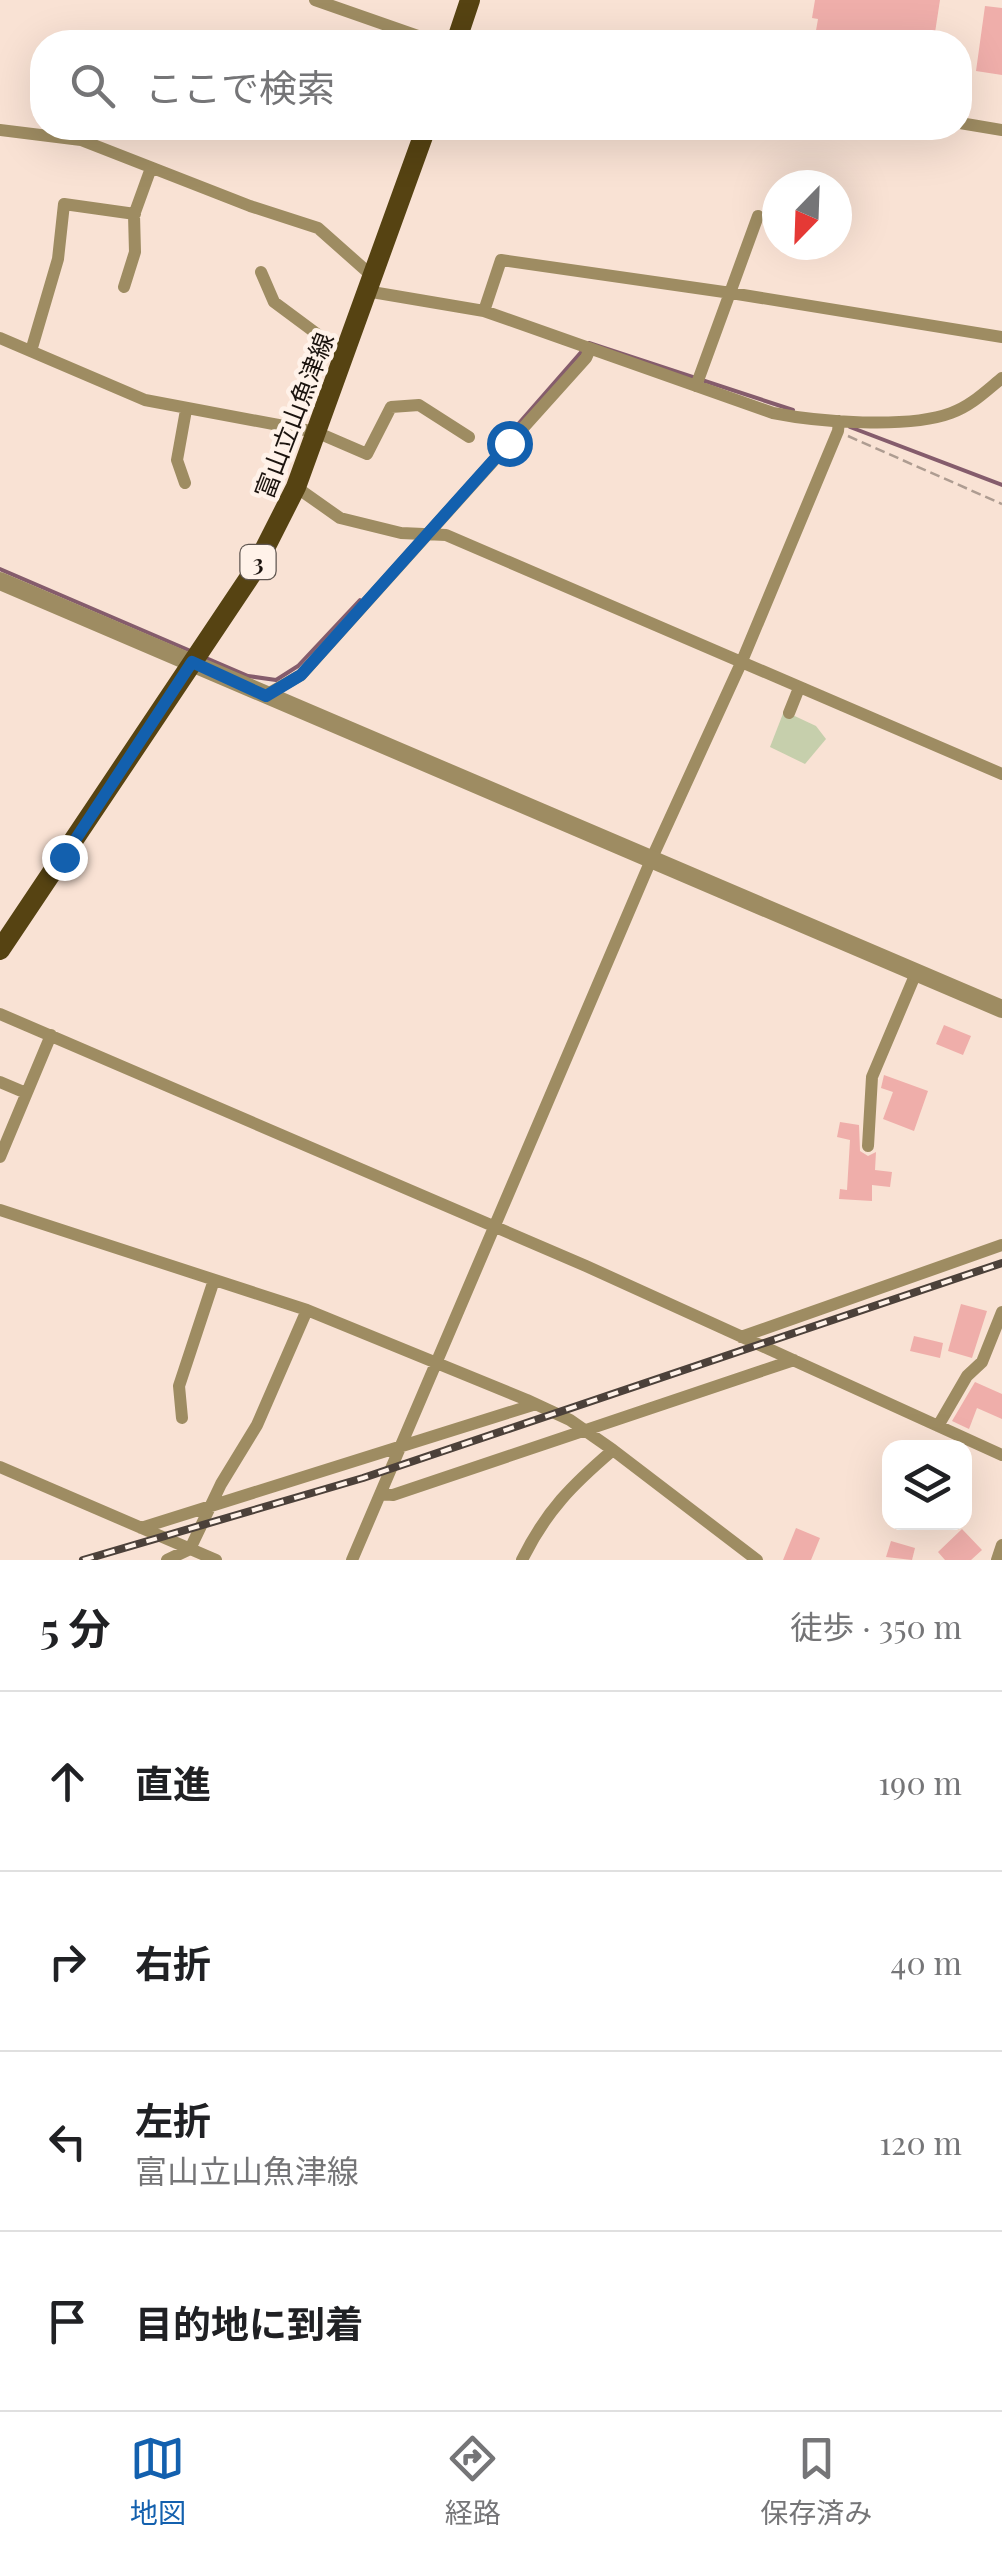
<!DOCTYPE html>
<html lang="ja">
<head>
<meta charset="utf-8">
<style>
  :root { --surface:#fff; --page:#f6f6f6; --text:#202124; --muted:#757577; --line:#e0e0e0; --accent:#1360ae }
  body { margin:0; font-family:"Playfair Display","Noto Sans JP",serif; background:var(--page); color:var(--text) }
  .controls { position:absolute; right:30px; bottom:30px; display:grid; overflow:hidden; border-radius:20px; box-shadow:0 10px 40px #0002 }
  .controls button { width:90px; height:90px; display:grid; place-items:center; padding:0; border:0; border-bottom:2px solid var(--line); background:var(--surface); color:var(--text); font:50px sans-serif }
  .compass { position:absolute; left:762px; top:170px; width:90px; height:90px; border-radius:50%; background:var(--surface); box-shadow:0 10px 40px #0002; rotate:203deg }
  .stop { position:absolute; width:30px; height:30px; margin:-22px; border:8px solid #1360ae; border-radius:50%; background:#fff }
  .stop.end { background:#1360ae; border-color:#fff; box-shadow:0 2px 10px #0008 }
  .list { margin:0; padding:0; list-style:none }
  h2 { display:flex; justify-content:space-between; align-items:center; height:130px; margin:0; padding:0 40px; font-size:42px }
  h2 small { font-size:32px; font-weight:400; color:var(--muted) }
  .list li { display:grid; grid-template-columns:65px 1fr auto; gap:30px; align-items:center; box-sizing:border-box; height:180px; padding:0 40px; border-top:2px solid var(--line) }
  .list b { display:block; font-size:38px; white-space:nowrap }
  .list p { margin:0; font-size:32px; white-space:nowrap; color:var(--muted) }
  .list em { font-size:32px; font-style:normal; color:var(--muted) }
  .icon { flex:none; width:55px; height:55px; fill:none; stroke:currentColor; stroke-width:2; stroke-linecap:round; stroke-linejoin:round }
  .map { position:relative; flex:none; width:1002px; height:1560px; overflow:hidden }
  .search { position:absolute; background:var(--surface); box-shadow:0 10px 40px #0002; left:30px; right:30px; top:30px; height:110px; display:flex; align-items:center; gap:25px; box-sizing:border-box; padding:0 35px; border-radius:40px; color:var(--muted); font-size:38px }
  .sheet { height:850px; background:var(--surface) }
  nav { display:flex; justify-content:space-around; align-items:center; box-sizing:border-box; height:140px; border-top:2px solid var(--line); background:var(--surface); font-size:28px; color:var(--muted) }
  nav a { display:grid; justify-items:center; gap:5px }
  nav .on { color:var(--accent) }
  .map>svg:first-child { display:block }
  .green { fill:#c6cfac }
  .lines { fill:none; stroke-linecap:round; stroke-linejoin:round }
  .stream { stroke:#855c6c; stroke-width:4 }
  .building { fill:#efaeaa }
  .path { stroke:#ae9c91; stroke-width:2.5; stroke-dasharray:10 5; stroke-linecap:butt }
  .minor { stroke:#9e8c62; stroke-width:12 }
  .tertiary { stroke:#9e8c62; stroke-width:18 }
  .primary { stroke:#564312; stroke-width:20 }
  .rail-casing { stroke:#4c413a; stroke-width:8 }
  .rail { stroke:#fff2e9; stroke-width:4; stroke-dasharray:11; stroke-linecap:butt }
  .route { stroke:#1360ae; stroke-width:12 }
  .labels { text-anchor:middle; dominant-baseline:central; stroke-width:9; stroke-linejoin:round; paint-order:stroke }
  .shield { fill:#fff2e9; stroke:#5f5650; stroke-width:2.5 }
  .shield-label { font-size:22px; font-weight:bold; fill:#1b130e }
  .street-label { font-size:25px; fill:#1b130e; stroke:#fff2e9 }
</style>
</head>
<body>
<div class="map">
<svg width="1002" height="1560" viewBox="0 0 1002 1560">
  <rect width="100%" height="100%" fill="#f9e2d4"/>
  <path class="green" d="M784 711 816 726 826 739 805 764 770 747Z"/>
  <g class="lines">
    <path class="stream" d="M589 343 793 410
      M850 427 1002 485
      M507 437 583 350
      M0 569 193 652
      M206 658 248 676 276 680 298 666 360 600"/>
  </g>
  <path class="building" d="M815 0H940L934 39 920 36 919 42H814L818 19 812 18Z
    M985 6 1002 8V75L976 71Z
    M944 1025 971 1036 963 1055 936 1044Z
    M884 1075 928 1091 914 1131 883 1119 893 1092 881 1088Z
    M840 1122 859 1125 860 1151 868 1156 876 1152 875 1170 892 1172 890 1187 872 1185V1201L839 1199 840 1189 847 1190 850 1140 837 1137Z
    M961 1304 987 1311 972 1358 948 1351Z
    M914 1336 943 1343 940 1358 910 1351Z
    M975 1382 1002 1394V1419L977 1408 969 1429 952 1421Z
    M796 1528 820 1538 811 1560H783Z
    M962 1529 982 1550 971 1560H945L938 1552Z
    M891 1541 915 1548 912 1560 886 1557Z"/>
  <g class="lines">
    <path class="path" d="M848 436 1002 504"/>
    <path class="minor" d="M315 0 435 42
      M960 123 1002 130
      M0 130 81 140 250 206 318 228 371 275
      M261 272 274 302 344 354
      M124 287 135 252 134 215 151 168
      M366 291 484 311 773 413C818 422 908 429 951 413 971 406 986 391 1002 378
      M484 311 501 260 731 293 1002 337
      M0 338 145 400 316 432 367 454 391 407 419 405 469 437
      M31 351 58 259 64 204 135 214
      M696 386 758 216
      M185 483 177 460 186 410
      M296 487 340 518 401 533 446 535 1002 774
      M266 695 301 675 586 358 590 349
      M789 713 799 688
      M0 1014 586 1266 1002 1455
      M0 1082 26 1093
      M868 1146 872 1077 916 973
      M0 1157 51 1035
      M0 1210 307 1310 527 1400 570 1420 613 1450 757 1560
      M741 1337 1002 1245
      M182 1418 179 1386 214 1280
      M938 1426 967 1376 982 1362 1002 1312
      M0 1467 216 1560
      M381 1494 393 1495 794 1360
      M141 1528 536 1404
      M167 1560 190 1549 221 1484 257 1425 307 1310
      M352 1560 651 860 742 661 838 431 839 421
      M522 1560C546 1511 572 1485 613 1450
      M997 1560 1002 1545"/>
    <path class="tertiary" d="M0 581 1002 1009"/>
    <path class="primary" d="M456 42 470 0
      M0 950 253 572 296 487 426 128"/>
    <defs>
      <path id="rail" d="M83 1560 363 1478 1002 1263"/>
    </defs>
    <use href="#rail" class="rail-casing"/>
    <use href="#rail" class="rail"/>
  </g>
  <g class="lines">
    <path class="route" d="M64 857 192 662 266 696 301 675 509 443"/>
  </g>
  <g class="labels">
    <rect class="shield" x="240.5" y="545" width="35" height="34" rx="8"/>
    <g class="shield-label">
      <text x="258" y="562">3</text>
    </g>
    <g class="street-label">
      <text transform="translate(293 415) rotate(-69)">富山立山魚津線</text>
    </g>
  </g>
</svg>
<div class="controls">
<button><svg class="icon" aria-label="layers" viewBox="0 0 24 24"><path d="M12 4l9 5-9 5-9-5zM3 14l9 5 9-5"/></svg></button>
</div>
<svg class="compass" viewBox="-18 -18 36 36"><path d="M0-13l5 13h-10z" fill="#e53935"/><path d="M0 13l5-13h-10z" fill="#757577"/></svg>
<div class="stop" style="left:509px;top:443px"></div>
<div class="stop end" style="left:64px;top:857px"></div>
<div class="search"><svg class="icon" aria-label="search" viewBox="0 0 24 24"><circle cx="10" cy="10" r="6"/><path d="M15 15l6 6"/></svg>ここで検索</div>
</div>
<section class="sheet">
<h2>5 分<small>徒歩 · 350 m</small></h2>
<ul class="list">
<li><svg class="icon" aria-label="ahead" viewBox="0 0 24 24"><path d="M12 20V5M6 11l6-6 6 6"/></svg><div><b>直進</b></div><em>190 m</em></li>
<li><svg class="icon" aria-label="right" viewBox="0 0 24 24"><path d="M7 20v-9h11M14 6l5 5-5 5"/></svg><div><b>右折</b></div><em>40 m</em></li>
<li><svg class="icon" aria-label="left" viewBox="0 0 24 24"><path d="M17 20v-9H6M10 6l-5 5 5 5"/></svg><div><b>左折</b><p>富山立山魚津線</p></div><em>120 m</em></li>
<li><svg class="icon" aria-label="arrive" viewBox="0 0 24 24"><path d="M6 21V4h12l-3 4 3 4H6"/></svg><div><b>目的地に到着</b></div></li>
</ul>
</section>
<nav>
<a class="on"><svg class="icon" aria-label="map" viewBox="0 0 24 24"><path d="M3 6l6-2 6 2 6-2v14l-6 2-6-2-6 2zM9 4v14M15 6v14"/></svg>地図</a>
<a><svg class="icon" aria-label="directions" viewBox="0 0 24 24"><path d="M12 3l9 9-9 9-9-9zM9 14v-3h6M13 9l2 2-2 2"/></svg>経路</a>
<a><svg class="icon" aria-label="saved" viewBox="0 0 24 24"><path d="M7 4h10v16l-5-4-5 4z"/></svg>保存済み</a>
</nav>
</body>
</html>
